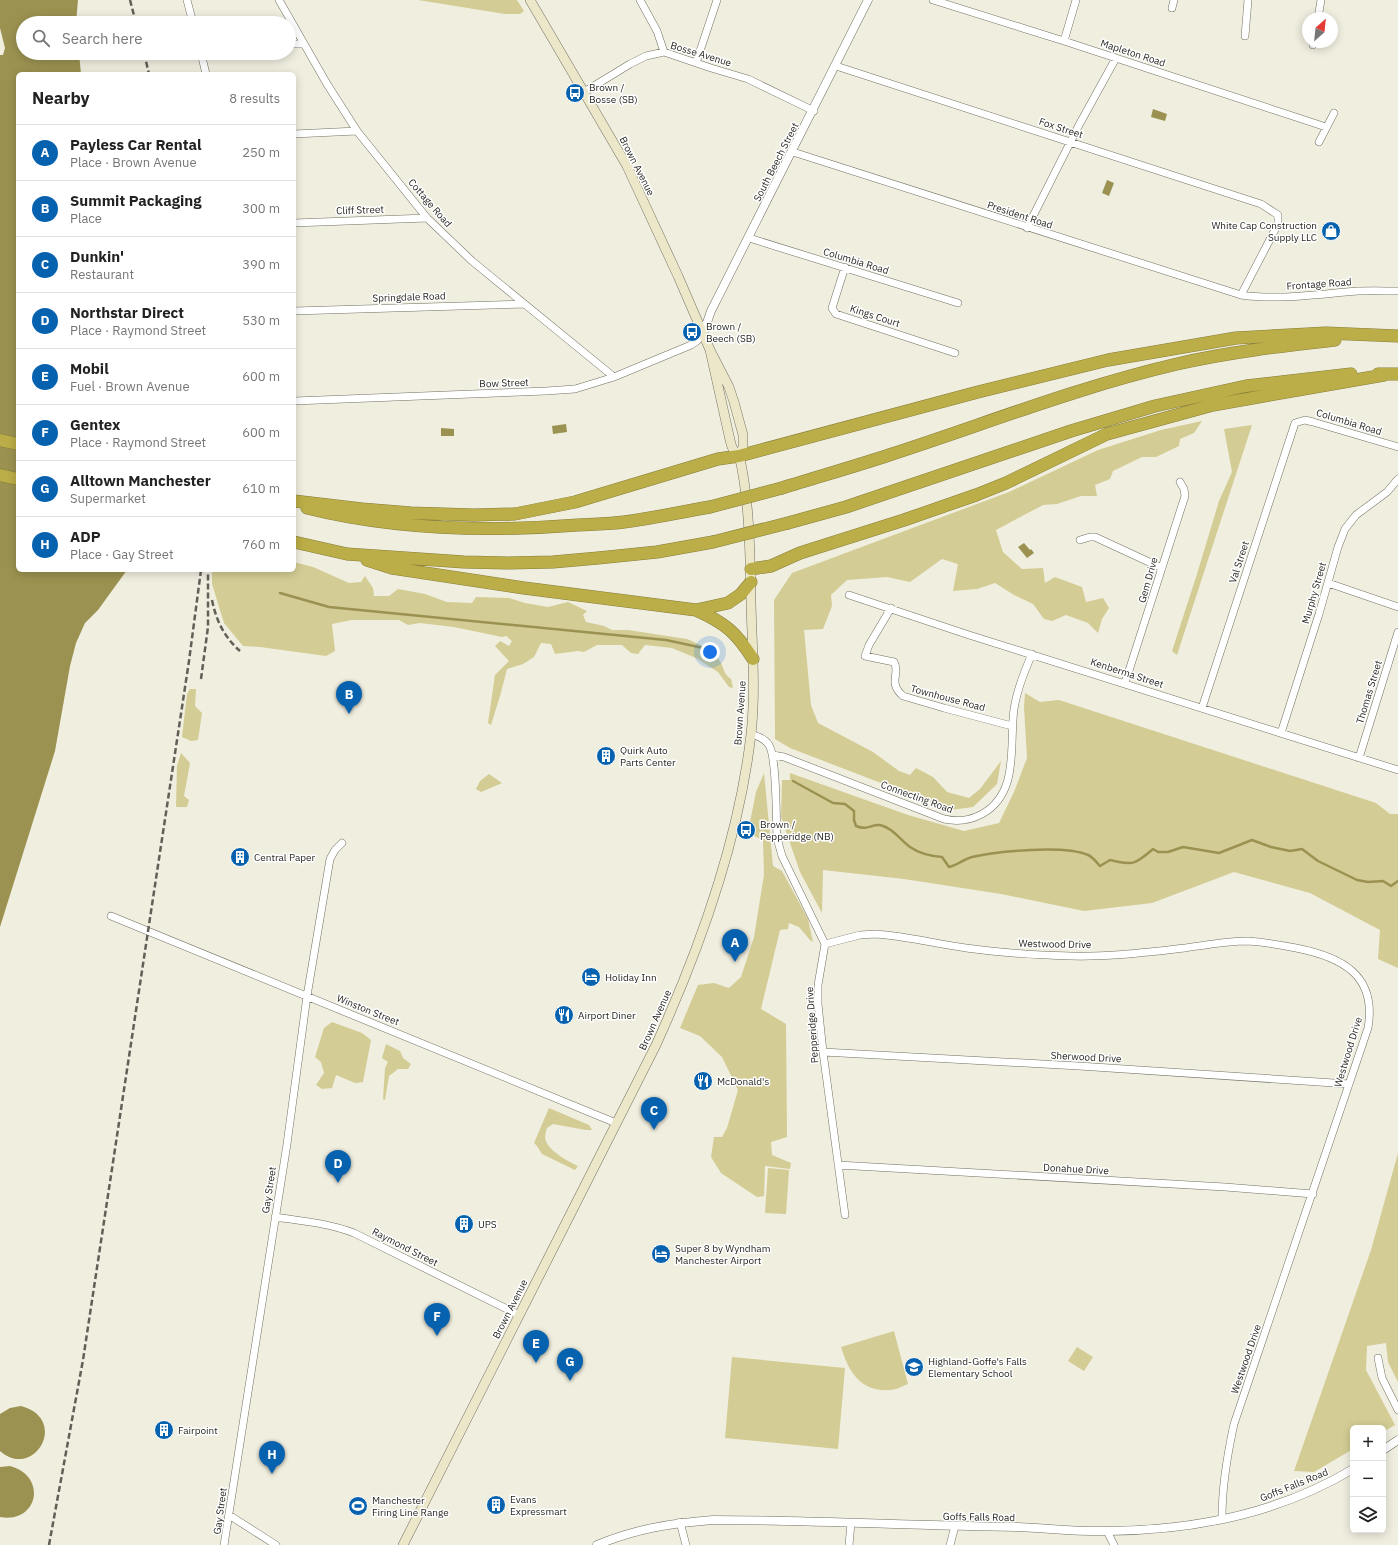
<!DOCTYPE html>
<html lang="en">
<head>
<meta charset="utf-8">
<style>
  :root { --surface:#fff; --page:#f6f6f6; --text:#222; --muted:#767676; --line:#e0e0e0; --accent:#0661ae }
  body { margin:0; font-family:"IBM Plex Sans",sans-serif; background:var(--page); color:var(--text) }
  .controls { position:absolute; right:12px; bottom:12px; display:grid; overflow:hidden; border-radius:6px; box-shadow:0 2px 10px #0003 }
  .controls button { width:36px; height:36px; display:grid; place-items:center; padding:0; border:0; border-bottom:1px solid var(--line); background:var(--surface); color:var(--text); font:20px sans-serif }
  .compass { position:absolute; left:1302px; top:12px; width:36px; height:36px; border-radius:50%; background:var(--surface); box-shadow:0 2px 10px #0003; rotate:27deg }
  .you { position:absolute; left:710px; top:652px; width:14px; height:14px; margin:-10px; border:3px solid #fff; border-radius:50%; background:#1a73e8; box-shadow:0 0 0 6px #1a73e833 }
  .badge { display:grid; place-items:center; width:26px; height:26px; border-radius:50%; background:var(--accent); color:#fff; font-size:13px; font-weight:700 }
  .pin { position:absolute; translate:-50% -33px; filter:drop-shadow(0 1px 2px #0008) }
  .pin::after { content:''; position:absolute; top:21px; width:14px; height:12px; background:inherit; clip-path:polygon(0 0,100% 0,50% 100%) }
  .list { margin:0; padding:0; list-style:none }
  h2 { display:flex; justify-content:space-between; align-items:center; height:52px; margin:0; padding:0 16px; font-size:17px }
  h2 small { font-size:13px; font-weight:400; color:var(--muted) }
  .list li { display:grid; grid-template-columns:26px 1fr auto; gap:12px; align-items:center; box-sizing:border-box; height:56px; padding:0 16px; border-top:1px solid var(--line) }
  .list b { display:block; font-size:15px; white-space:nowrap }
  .list p { margin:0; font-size:13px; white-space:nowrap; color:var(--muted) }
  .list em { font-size:13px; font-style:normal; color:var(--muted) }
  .icon { flex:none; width:22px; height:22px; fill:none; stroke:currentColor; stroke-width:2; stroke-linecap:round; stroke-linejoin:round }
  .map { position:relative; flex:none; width:1398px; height:1545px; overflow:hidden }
  .search { position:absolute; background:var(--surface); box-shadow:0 2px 10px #0003; left:16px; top:16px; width:280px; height:44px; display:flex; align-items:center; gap:10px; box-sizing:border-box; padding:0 14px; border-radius:22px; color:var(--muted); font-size:15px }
  .panel { position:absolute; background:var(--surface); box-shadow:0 2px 10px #0003; left:16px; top:72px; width:280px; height:500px; border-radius:6px }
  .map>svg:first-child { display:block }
  .green { fill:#d3cc94 }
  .water { fill:#9b9251 }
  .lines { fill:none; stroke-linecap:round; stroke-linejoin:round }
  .stream { stroke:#9b9251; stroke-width:2.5 }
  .minor-casing { stroke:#727063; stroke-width:8 }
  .tertiary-casing { stroke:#727063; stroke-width:9 }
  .secondary-casing { stroke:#727063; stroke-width:10 }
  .motorway-casing { stroke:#877e3a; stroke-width:13 }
  .minor { stroke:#fff; stroke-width:7 }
  .tertiary { stroke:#fff; stroke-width:8 }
  .secondary { stroke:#ebe7c8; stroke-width:9 }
  .motorway { stroke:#bbae48; stroke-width:12 }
  .rail { stroke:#615f57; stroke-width:2.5; stroke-dasharray:6 3; stroke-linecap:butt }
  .motorway-bridge-casing { stroke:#877e3a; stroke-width:13; stroke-linecap:butt }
  .motorway-bridge { stroke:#bbae48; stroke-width:12 }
  .labels { text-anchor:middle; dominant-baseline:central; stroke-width:3; stroke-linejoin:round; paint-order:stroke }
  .street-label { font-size:10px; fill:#262520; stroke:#fff }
  .poi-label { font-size:10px; fill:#262520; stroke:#fff; text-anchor:start }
</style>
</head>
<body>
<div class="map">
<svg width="1398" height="1545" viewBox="0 0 1398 1545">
  <rect width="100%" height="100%" fill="#f0eedf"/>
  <path class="green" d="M418 0H517L524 11 520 14H505Z
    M1202 421 1194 433 1180 439 1179 446 1156 457H1142L1113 471 1110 479 1095 485 1097 496H1081L1057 504 1043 505 996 530 1003 552 1022 569 1043 568 1045 583 1055 577 1082 587 1086 602 1103 598 1109 608 1102 619 1098 633 1088 623 1066 615 1052 621 1044 619 1033 604 1014 595 995 583 977 589 953 591 958 564 942 559 910 582 887 577 847 580 831 595 832 606 823 629 804 630 811 705 818 723 873 752 899 771 910 775 916 768 933 777 947 792 969 798 980 789 1001 761 997 784 973 807 951 810 790 748 775 739 774 600 792 573 1009 492 1098 450 1161 430Z
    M1252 425 1177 655 1172 651 1197 574 1219 501 1232 472 1224 429Z
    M294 562 313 567 349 583 361 582 365 576 373 588 374 596H389L398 589 425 594 447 602 472 603 476 597 509 598 525 603 548 607 568 602 587 611 583 615 586 622 604 626 612 630H628L687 639 705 647 708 642 715 645C714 654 717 656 721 663 725 671 723 673 731 679L733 688 729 687 718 672 696 658 672 648 645 645 638 654 631 653 622 645H597L584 652 578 651 555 654 551 644 541 643 534 657 523 664 507 669 500 696 491 725 488 723 495 675 509 661 495 646 500 641 509 646 512 641 506 636 502 637 454 627 420 623 408 625 399 620H352L332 624 335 651 326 656 260 647 243 646 224 623 212 584V570H294Z
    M190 689H196L195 706 202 713 198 740 191 741 182 737 187 694Z
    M1025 693 1040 702 1059 700 1376 803 1390 814H1398V968L1378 959 1380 930 1310 893 1234 872 1152 903 1084 911 1001 894 904 879 823 870 822 913 800 872 781 817 782 780H790V773L908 815 964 831 999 823 1014 792 1027 758 1024 707Z
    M181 753 190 763 184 796 189 800 187 807H176L177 766Z
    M764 773 773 866 782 871 808 919 813 942 810 940 799 927 789 923 788 929 780 930 761 1009 786 1024 787 1137 771 1142 772 1155 791 1163 790 1169 765 1166 764 1196 757 1197 721 1173 711 1157 714 1137H722L727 1128 738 1090 722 1057 700 1036 680 1028 698 985 714 983 729 988 741 977 754 937 764 875 763 841 748 832 756 792Z
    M489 774 502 783 481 792 476 789 480 781Z
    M332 1022 362 1033 371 1040 363 1082 355 1083 336 1075 332 1088 322 1089 316 1085 324 1073 321 1062 315 1057 324 1028Z
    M386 1044 400 1051 403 1058 411 1064 408 1069H398L389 1076 385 1100 383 1099 385 1068 388 1062 382 1058Z
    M549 1108 589 1125 592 1130H586L553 1124 547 1128C546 1132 544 1137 546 1141 549 1151 569 1162 578 1166L575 1170 542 1154 537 1146 534 1143Z
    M1398 1153V1382L1388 1362 1386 1343 1367 1346 1366 1370 1395 1425 1383 1432V1428H1353V1449L1314 1472 1294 1471 1371 1250Z
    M768 1168 789 1170 786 1214 765 1213Z
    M894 1331 908 1384C903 1386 896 1390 890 1390 861 1392 849 1373 841 1347Z
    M1077 1347 1093 1357 1084 1371 1068 1361Z
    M732 1357 845 1368 838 1449 725 1438Z"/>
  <path class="water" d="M0 0H78L76 23H23V53H79L81 74H18V570H127L98 610 85 623 76 643 70 666 55 751 0 927V55H3L5 48 0 28Z
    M1153 109 1167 114 1165 121 1151 117Z
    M1107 180 1114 183 1109 196 1102 193Z
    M566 424 567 432 553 434 552 426Z
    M441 428 454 429V436H441Z
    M1024 543 1030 550 1031 549 1034 553 1027 558 1018 547Z
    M21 1406C70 1419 34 1481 0 1451V1414L10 1408Z
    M10 1466C48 1476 38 1524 0 1517V1467Z"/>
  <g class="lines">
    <path class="stream" d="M280 593 329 607 666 640 708 649
      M793 781 833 803 845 804 854 811V820L856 826C868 831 871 824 880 825 893 828 900 840 910 847 920 854 930 856 942 857L949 867C958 865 964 859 972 857 998 851 1064 845 1088 855 1093 857 1096 862 1100 866L1110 860C1133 866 1136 864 1153 849L1158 852H1168L1183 847 1219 853 1252 840 1271 847 1290 851 1302 849 1318 861 1357 880 1368 882 1383 881 1391 886 1398 881"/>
    <defs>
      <path id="minor" d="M187 0 193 23
        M279 0 327 84 357 131 427 218 472 261 614 377
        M640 0 657 31 664 52
        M933 0 1064 41 1326 127
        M1172 8 1174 0
        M1318 18 1321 0
        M1245 36 1248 0
        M1064 41 1076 0
        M289 44H304
        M1313 45 1314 42
        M201 53 206 74
        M696 63 717 0
        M836 66 1261 204 1278 215V224L1241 295
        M584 92 630 64 646 56 664 52 711 68 748 79 814 111
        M294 134 357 131
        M1319 142 1334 113
        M793 152 1241 295C1275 300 1312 295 1346 292 1363 290 1381 291 1398 291
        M294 223 427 218
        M1027 228 1079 125 1116 58
        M749 238 958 303
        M845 267 832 308 836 314 955 353
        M294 311 524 304
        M294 401 546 391 575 389 614 377 691 345 697 341 703 334
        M1080 540 1090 537H1095L1162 568
        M1328 583 1398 607
        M849 595 969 635 1398 770
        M891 608 869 645 865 656 894 662C901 673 887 682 903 696L944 708 1012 726
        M1125 683 1185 496 1184 489 1180 482
        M1202 708 1295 423 1305 420 1313 422 1398 447
        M1281 733 1319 614 1338 547 1345 529 1356 515 1387 492 1398 479
        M751 734C758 736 765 739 769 745 777 758 776 820 777 838L782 856 825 944 818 985V1004L823 1052 845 1215
        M773 755 784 757 944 819C958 822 969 821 982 814 1020 793 1009 745 1014 709 1017 690 1024 672 1032 654
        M1359 758 1398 632
        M111 916 616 1123
        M825 944 860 935 876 934C906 936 936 944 966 948 1001 953 1036 955 1071 956 1109 957 1148 952 1185 948 1206 945 1227 941 1248 941 1264 942 1281 945 1296 948 1342 957 1377 975 1368 1028L1234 1424C1227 1456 1222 1486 1222 1518
        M823 1052 1079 1066 1349 1084
        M838 1165 1225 1187 1313 1194
        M275 1217C302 1221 328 1223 354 1233L519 1315
        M1378 1358 1382 1378 1398 1410
        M229 1515 276 1545
        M680 1522 686 1545
        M1107 1531 1114 1545
        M224 1545 287 1144 307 996 330 859 335 850 342 843
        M849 1545 851 1523
        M950 1545 955 1526"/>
      <path id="tertiary" d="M703 334 711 311 868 0
        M1383 1450 1398 1440
        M597 1545C635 1529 672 1523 713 1520 814 1520 916 1526 1017 1527 1047 1528 1078 1532 1109 1531 1193 1530 1280 1513 1353 1469"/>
      <path id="secondary" d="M530 0 627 166 678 276 710 350 729 387 734 402 743 435V447L739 456
        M403 1545 656 1045C700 948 739 840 751 734 756 690 752 646 751 603 750 556 750 505 740 459 739 454 735 453 733 449 731 446 731 443 730 440L710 350"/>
      <path id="motorway" d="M1378 374H1398
        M0 440 18 444
        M0 475 18 479
        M782 488C817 477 853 467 889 455 985 424 1078 387 1177 364 1229 352 1282 346 1335 340
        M294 501 362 509 411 513 474 515 515 514 575 502 718 459 739 456 978 392 1108 360 1236 338 1326 333 1398 336
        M307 508C395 530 488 532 578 525 593 524 609 524 624 522 653 518 682 512 710 507
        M788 523 846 507 1071 431 1155 406 1246 386 1351 374
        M294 542 347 554 464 562 508 563 553 562 598 558 657 552 713 542
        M367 560 392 568 524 588 696 610 728 603 741 594 751 582
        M751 569 771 566 800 553 904 520 976 495 1006 483 1107 434 1213 405 1384 375
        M696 610C725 623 736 632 753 659"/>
    </defs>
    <use href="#minor" class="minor-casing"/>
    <use href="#tertiary" class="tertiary-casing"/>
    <use href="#secondary" class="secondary-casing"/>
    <use href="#motorway" class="motorway-casing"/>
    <use href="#minor" class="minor"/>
    <use href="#tertiary" class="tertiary"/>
    <use href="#secondary" class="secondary"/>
    <use href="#motorway" class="motorway"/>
    <path class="rail" d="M130 0 136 23
      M144 53 149 74
      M212 600C216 620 224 637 240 651
      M201 679 208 627V570
      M49 1545 83 1360 189 661 201 570"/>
    <defs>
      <path id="motorway-bridge" d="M710 507 782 488
        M713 542 788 523"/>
    </defs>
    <use href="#motorway-bridge" class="motorway-bridge-casing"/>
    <use href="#motorway-bridge" class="motorway-bridge"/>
  </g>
  <defs>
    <symbol id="bus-disc" viewBox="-11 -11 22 22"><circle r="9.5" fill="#0661ae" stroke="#fff"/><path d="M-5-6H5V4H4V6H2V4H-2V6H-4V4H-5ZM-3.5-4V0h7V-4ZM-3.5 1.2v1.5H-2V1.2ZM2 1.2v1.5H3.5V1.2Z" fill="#fff"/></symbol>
    <symbol id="shop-disc" viewBox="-11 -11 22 22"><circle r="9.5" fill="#0661ae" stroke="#fff"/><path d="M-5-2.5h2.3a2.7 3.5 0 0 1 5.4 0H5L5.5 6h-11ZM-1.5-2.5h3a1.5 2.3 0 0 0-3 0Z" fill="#fff"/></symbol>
    <symbol id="building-disc" viewBox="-11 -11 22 22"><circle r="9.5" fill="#0661ae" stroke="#fff"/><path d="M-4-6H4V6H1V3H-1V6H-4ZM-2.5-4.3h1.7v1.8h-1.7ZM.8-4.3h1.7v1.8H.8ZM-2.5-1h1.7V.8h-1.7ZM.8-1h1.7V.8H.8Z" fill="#fff"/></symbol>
    <symbol id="hotel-disc" viewBox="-11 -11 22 22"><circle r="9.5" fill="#0661ae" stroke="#fff"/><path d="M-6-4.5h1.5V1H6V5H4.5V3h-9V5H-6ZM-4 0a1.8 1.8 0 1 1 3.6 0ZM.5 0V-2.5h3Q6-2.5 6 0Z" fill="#fff"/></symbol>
    <symbol id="restaurant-disc" viewBox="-11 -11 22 22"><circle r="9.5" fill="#0661ae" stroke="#fff"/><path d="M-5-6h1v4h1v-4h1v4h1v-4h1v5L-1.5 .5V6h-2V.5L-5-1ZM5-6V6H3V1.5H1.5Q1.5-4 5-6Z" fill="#fff"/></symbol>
    <symbol id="school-disc" viewBox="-11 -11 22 22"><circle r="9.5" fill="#0661ae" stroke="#fff"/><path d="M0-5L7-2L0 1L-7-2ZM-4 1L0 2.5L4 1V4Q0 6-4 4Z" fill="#fff"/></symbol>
    <symbol id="stadium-disc" viewBox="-11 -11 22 22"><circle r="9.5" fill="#0661ae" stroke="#fff"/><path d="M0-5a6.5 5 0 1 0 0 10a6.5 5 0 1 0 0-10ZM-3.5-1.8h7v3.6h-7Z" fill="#fff"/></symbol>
  </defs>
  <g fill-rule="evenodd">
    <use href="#bus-disc" x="564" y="82" width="22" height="22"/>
    <use href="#shop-disc" x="1320" y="220" width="22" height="22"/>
    <use href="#bus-disc" x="681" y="321" width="22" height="22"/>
    <use href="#building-disc" x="595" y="745" width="22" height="22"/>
    <use href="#bus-disc" x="735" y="819" width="22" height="22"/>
    <use href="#building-disc" x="229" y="846" width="22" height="22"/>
    <use href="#hotel-disc" x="580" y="966" width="22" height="22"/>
    <use href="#restaurant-disc" x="553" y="1004" width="22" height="22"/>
    <use href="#restaurant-disc" x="692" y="1070" width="22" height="22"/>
    <use href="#building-disc" x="453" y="1213" width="22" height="22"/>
    <use href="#hotel-disc" x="650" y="1243" width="22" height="22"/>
    <use href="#school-disc" x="903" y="1356" width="22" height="22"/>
    <use href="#building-disc" x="153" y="1419" width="22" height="22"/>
    <use href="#building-disc" x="485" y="1494" width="22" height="22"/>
    <use href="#stadium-disc" x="347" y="1495" width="22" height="22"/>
  </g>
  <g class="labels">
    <g class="street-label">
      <text transform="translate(1133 53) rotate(18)">Mapleton Road</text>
      <text transform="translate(701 54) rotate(17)">Bosse Avenue</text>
      <text transform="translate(1061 128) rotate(18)">Fox Street</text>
      <text transform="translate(776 162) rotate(-63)">South Beech Street</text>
      <text transform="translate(637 166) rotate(63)">Brown Avenue</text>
      <text transform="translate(430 203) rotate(49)">Cottage Road</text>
      <text transform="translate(360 210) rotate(-2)">Cliff Street</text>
      <text transform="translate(1020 215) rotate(18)">President Road</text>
      <text transform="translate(856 261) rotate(17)">Columbia Road</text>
      <text transform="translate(1319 284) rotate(-4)">Frontage Road</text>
      <text transform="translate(409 297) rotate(-2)">Springdale Road</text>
      <text transform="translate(875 316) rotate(18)">Kings Court</text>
      <text transform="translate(504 383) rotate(-2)">Bow Street</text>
      <text transform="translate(1349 422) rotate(17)">Columbia Road</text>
      <text transform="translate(1239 562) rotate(-72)">Val Street</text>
      <text transform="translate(1148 580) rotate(-74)">Gem Drive</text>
      <text transform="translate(1314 593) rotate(-74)">Murphy Street</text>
      <text transform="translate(1127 673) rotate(18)">Kenberma Street</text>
      <text transform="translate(1369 692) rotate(-73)">Thomas Street</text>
      <text transform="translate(948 698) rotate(15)">Townhouse Road</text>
      <text transform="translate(740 713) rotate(-86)">Brown Avenue</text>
      <text transform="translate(917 797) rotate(20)">Connecting Road</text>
      <text transform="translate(1055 944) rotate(1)">Westwood Drive</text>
      <text transform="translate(368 1010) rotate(22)">Winston Street</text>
      <text transform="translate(655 1020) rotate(-66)">Brown Avenue</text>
      <text transform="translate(812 1025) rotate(-94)">Pepperidge Drive</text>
      <text transform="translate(1348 1052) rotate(-73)">Westwood Drive</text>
      <text transform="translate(1086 1057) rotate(3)">Sherwood Drive</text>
      <text transform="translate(1076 1169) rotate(3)">Donahue Drive</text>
      <text transform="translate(269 1190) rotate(-81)">Gay Street</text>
      <text transform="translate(405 1247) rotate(27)">Raymond Street</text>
      <text transform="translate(510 1309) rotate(-63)">Brown Avenue</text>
      <text transform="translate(1246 1359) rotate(-71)">Westwood Drive</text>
      <text transform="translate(1294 1485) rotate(-22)">Goffs Falls Road</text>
      <text transform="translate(220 1511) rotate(-82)">Gay Street</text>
      <text transform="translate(979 1517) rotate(1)">Goffs Falls Road</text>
    </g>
    <g class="poi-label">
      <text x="589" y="87">Brown /<tspan x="589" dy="12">Bosse (SB)</tspan></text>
      <text x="1317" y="225" text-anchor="end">White Cap Construction<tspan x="1317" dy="12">Supply LLC</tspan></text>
      <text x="706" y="326">Brown /<tspan x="706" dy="12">Beech (SB)</tspan></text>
      <text x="620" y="750">Quirk Auto<tspan x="620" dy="12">Parts Center</tspan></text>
      <text x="760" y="824">Brown /<tspan x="760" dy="12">Pepperidge (NB)</tspan></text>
      <text x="254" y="857">Central Paper</text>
      <text x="605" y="977">Holiday Inn</text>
      <text x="578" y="1015">Airport Diner</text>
      <text x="717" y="1081">McDonald's</text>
      <text x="478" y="1224">UPS</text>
      <text x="675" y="1248">Super 8 by Wyndham<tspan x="675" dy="12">Manchester Airport</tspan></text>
      <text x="928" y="1361">Highland-Goffe's Falls<tspan x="928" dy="12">Elementary School</tspan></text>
      <text x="178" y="1430">Fairpoint</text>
      <text x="510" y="1499">Evans<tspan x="510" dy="12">Expressmart</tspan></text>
      <text x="372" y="1500">Manchester<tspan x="372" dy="12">Firing Line Range</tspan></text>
    </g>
  </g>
</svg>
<div class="controls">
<button>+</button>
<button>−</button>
<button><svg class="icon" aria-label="layers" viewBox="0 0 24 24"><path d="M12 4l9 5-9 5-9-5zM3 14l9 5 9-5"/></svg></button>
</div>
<svg class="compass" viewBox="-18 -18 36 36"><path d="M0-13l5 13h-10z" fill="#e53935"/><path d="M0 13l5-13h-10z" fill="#767676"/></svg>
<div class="you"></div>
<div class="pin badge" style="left:735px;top:962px">A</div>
<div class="pin badge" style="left:349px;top:714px">B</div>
<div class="pin badge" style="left:654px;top:1130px">C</div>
<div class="pin badge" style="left:338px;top:1183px">D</div>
<div class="pin badge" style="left:536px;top:1363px">E</div>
<div class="pin badge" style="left:437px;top:1336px">F</div>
<div class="pin badge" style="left:570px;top:1381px">G</div>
<div class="pin badge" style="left:272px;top:1474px">H</div>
<div class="search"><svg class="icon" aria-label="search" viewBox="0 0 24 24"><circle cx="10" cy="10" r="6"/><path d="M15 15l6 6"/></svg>Search here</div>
<section class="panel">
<h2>Nearby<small>8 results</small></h2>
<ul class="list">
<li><span class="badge">A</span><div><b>Payless Car Rental</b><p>Place · Brown Avenue</p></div><em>250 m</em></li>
<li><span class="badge">B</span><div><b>Summit Packaging</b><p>Place</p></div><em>300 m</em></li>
<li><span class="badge">C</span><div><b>Dunkin'</b><p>Restaurant</p></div><em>390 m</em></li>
<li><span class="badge">D</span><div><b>Northstar Direct</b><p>Place · Raymond Street</p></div><em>530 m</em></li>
<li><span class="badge">E</span><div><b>Mobil</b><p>Fuel · Brown Avenue</p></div><em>600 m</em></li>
<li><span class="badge">F</span><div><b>Gentex</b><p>Place · Raymond Street</p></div><em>600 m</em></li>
<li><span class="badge">G</span><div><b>Alltown Manchester</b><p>Supermarket</p></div><em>610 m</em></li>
<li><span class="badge">H</span><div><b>ADP</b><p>Place · Gay Street</p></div><em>760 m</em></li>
</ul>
</section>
</div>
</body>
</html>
